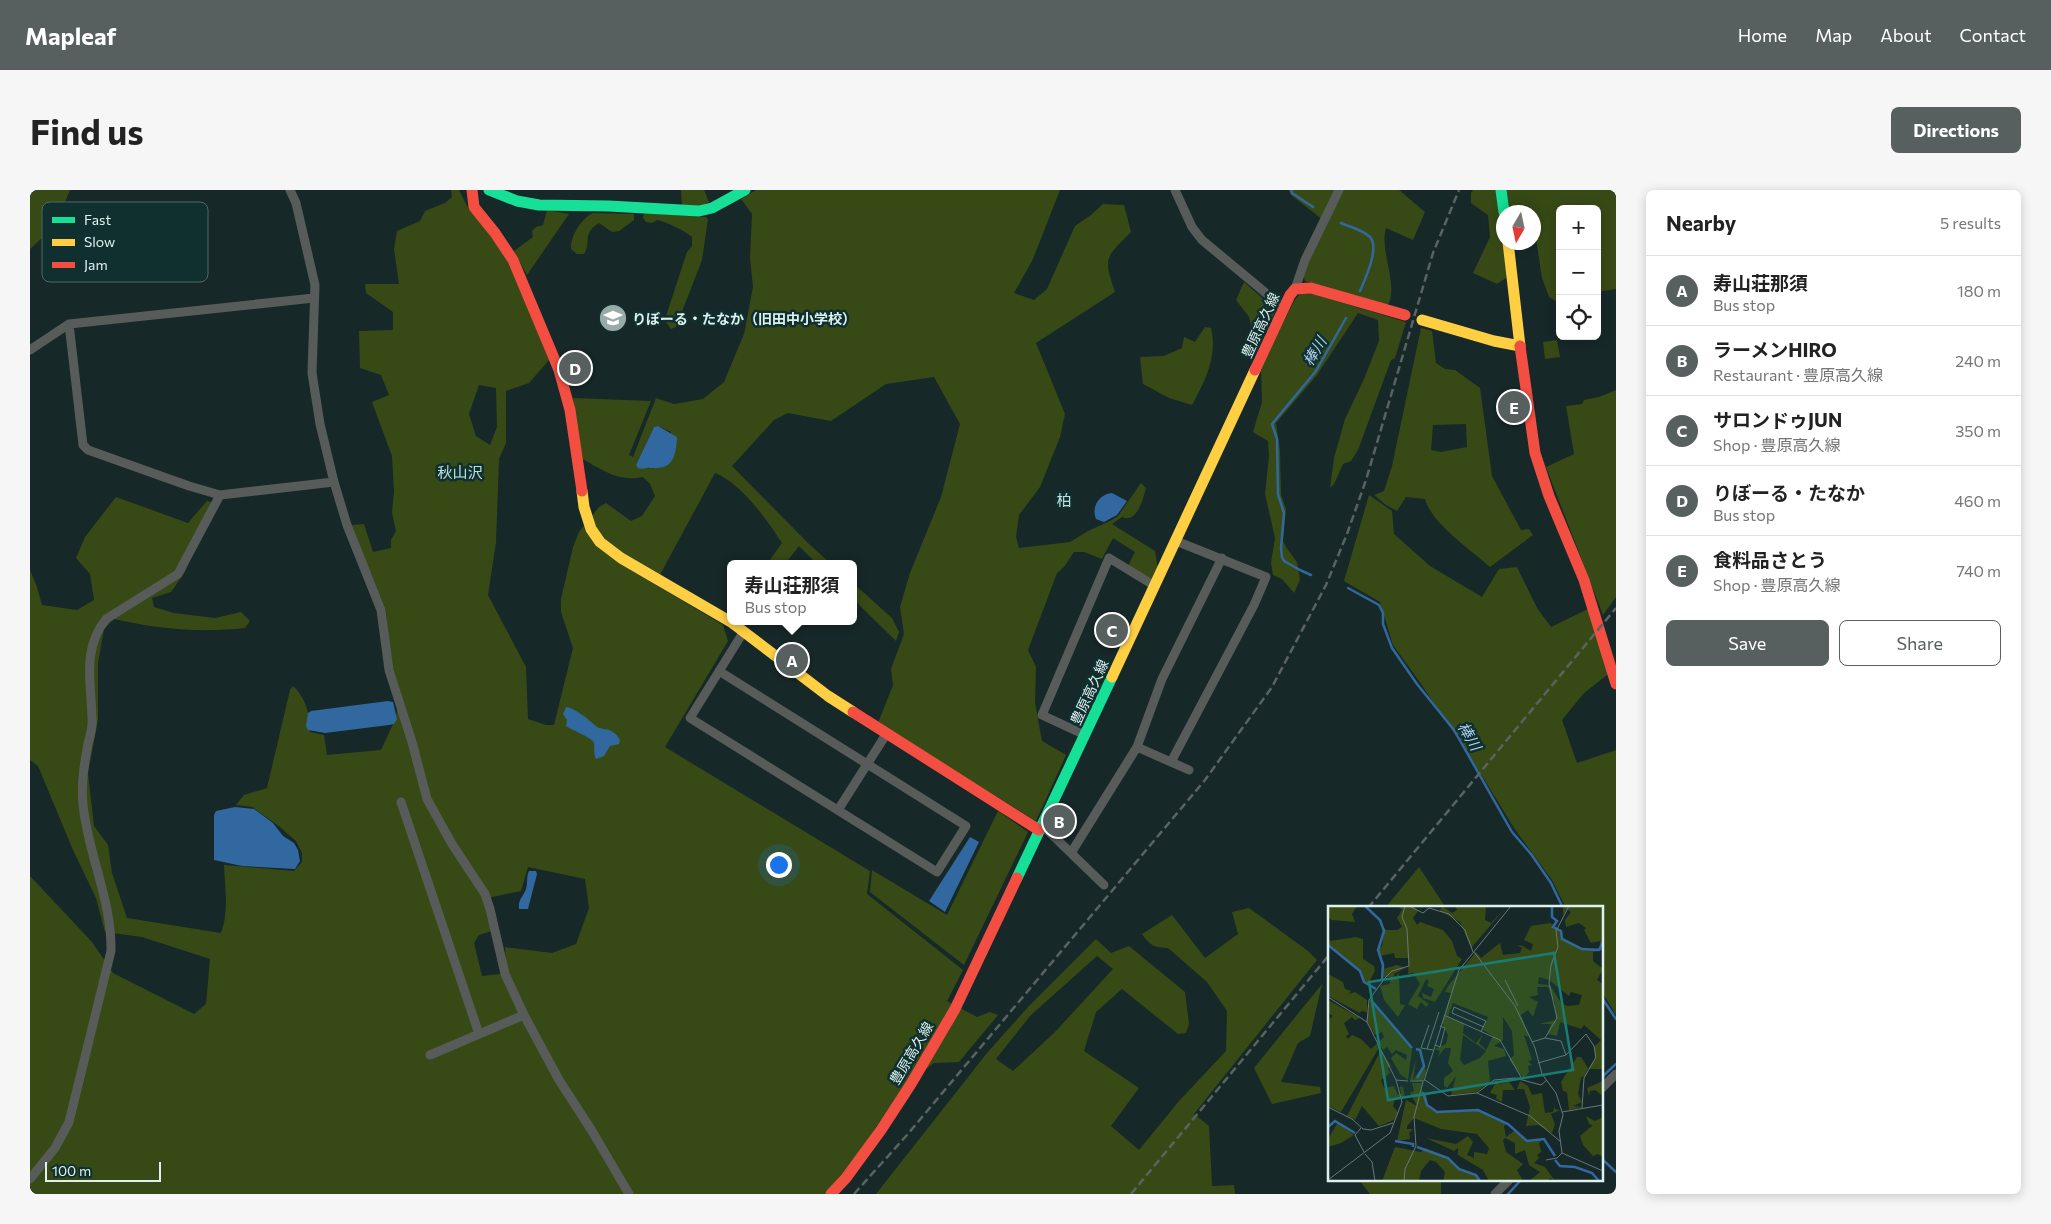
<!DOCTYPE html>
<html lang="en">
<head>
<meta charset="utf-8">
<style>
  :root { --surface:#fff; --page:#f6f6f6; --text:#222; --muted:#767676; --line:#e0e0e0; --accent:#58605f }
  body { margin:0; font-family:Commissioner,"Noto Sans JP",sans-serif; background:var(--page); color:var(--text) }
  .controls { position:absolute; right:15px; top:15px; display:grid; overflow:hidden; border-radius:8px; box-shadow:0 2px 12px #0003 }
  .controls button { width:45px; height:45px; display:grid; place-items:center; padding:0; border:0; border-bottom:1px solid var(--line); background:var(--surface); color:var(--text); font:25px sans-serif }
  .compass { position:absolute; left:1466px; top:15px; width:45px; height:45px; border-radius:50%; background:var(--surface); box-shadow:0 2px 12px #0003; rotate:189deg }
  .scale { position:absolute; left:15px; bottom:12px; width:116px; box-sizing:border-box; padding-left:5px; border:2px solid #dff1ef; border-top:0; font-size:14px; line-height:18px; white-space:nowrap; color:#dff1ef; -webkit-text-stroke:4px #0f302e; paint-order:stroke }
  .you { position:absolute; left:748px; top:674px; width:18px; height:18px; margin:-12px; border:4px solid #fff; border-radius:50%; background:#1a73e8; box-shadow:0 0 0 8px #1a73e833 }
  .badge { display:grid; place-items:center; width:32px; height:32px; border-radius:50%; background:var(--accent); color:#fff; font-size:16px; font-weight:700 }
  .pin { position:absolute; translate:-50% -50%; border:2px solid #fff; box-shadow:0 1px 5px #0006 }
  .popup { position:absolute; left:697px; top:370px; width:130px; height:65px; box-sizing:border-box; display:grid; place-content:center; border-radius:8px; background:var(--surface); filter:drop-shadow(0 1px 4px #0005); font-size:16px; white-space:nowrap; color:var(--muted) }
  .popup b { font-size:19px; color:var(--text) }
  .popup::after { content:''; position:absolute; left:50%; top:100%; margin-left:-10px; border:10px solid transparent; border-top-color:var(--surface) }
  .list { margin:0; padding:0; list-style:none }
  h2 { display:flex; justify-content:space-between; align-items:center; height:65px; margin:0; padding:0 20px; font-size:21px }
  h2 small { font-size:16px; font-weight:400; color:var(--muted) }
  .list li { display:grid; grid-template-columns:32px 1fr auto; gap:15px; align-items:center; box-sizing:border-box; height:70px; padding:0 20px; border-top:1px solid var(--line) }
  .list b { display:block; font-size:19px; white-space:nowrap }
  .list p { margin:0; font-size:16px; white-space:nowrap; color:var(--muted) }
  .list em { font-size:16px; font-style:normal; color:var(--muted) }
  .actions { display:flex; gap:10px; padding:15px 20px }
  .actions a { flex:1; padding:11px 0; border:1px solid var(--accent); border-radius:8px; text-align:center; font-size:18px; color:var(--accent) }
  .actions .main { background:var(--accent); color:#fff }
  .icon { flex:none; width:28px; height:28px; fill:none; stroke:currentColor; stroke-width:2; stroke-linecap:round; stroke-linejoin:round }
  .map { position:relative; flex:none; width:1586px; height:1004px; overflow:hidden; border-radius:8px }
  header { display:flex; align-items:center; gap:30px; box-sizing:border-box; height:70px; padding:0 25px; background:var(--accent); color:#fff }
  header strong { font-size:24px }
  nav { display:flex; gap:28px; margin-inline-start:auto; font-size:18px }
  .intro { display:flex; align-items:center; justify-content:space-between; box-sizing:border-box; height:120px; padding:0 30px }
  h1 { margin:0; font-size:35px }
  .button { padding:12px 22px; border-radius:8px; background:var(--accent); color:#fff; font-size:18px; font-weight:700 }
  main { display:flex; gap:30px; padding:0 30px }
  aside { flex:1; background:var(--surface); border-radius:8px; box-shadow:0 2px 12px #0003 }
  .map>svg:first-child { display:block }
  .green { fill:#374a16; fill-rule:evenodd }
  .water { fill:#3168a0 }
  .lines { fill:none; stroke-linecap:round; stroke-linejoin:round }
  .stream { stroke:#3168a0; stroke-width:2.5 }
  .street { stroke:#575c5a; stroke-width:9 }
  .fast { stroke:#16e098; stroke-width:11 }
  .slow { stroke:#ffcf43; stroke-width:11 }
  .jam { stroke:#f24e42; stroke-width:11 }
  .rail { stroke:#596361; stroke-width:2.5; stroke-dasharray:8 4; stroke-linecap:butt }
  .labels { text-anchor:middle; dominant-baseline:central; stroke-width:5; stroke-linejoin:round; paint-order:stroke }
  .poi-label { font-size:14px; font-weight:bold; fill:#dff1ef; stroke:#0f302e; text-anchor:start }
  .street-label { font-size:14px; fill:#dff1ef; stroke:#0f302e }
  .water-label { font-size:15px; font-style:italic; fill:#b1cff2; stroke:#0f302e }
  .neighbourhood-label { font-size:15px; fill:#bde1de; stroke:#0f302e }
  .inset-river { fill:none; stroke:#3168a0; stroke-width:2.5 }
  .inset-road { fill:none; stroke:#677878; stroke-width:1 }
  .view { fill:#197c74; fill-opacity:0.15; stroke:#197c74; stroke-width:2.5 }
  .inset-edge { fill:none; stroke:#dff1ef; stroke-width:2.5 }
  .key { fill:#0f302e; stroke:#4d6a68; stroke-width:1 }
  .key-label { font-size:14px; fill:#dff1ef }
</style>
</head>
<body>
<header>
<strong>Mapleaf</strong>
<nav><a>Home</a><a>Map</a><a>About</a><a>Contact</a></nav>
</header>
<div class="intro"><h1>Find us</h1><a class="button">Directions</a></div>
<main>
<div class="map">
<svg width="1586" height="1004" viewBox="0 0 1586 1004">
  <rect width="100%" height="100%" fill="#172828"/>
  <path class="green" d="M0 0H40L25 36 0 59Z
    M421 0H429L439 20 461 45 478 71 519 170 499 193 476 201V253L469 269 466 352 458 405 496 477 498 529 516 535H524L543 458 531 422V409L543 357 549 342 569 317 576 313 601 331 612 326 625 306 620 294 613 287C588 292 572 280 551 268L543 208 621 211 599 265 603 267 626 208 644 214 673 209 694 192 714 144 723 97 720 68 722 24 711 9 726 0H1030L1003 69 984 103 1004 110 1017 99 1045 36 1061 25 1073 14 1094 15 1101 42C1075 68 1073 67 1085 102L1006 153 1035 224 1030 247 1010 297 989 325 986 347 989 358 1040 352 1058 341 1080 331 1088 326 1111 293 1116 298C1113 309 1107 334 1092 327L1082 334 1125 361 1128 379 1123 390 1098 376 1105 362 1083 348 1072 369 1054 362H1044L1034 377 1027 383 998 460 1006 477 1005 513 1012 551 1036 565 1006 631 848 533 863 495 861 479 874 444 870 417 880 383 911 307 930 234 904 187 856 194 801 231 758 223 744 230 702 276 778 353 801 374H787L769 356 755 374H737L752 353C737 330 711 293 685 283L625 394 693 435 698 451 635 557 840 681 837 704 933 780 917 811 947 827 960 822 968 825 929 872 904 873 874 896 813 985 795 1004H0V686L62 752 83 783 164 824 176 814 180 769 112 747 75 742 66 708 43 660 8 576 0 570V380L7 397 12 415 47 420 64 410 60 384 46 368 55 347 86 307 158 333 177 311 181 312 155 382 141 402 122 408 124 417 144 423 185 428 211 422 220 431 215 438C171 443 128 439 84 429L74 439 68 473V530L58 583 64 636 78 655 82 683 97 728 191 743C199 722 195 697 194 675L264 681 272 672V663L266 651 250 637 222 617 206 615 214 605 237 598 260 500 263 496C277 509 279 524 280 542L294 545 297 565 351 560 365 530 371 504 360 469 356 420 341 383 332 365 322 335 334 334 343 362 361 358V350L366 341 362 323 364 301 362 266 342 212 359 205 351 185 330 178 329 141 363 140V122L336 103 335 94H369L364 59 367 41 390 31 395 21 415 13 422 7ZM449 195 466 198 467 237 460 255 446 246 439 224ZM628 236 641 242 624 279 606 275 624 237ZM498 677 555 689 559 718 546 754 522 763 475 757 476 771 470 784 452 786 444 753 449 745 462 741 453 709 491 701Z
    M651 0H674L679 12 670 17H652Z
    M1259 0H1369L1395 22 1383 50 1356 38C1349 61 1370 98 1357 116L1275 91 1273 84 1297 33 1261 5Z
    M1443 0H1586V99L1567 102V19H1530V114L1519 107 1512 88 1502 22 1472 24 1474 52 1479 86 1467 94 1443 83 1460 47 1458 25 1441 13V3Z
    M517 20 539 24 497 85 484 61 503 47 502 41 506 37 513 35Z
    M563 23 604 24V30L589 41 582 42 569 33C551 44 562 52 554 64H547L541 59C540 46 552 28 563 23Z
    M614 23 676 27 678 29 672 70 646 137 641 139 636 132 637 123 657 62 662 56V47C655 41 635 31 627 30L622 33 616 32 613 28Z
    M1214 92 1246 120 1227 159 1219 127 1206 110Z
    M1270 104H1283L1376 132 1365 168 1361 170 1328 260 1321 271 1313 274 1304 294 1300 298 1304 268 1315 229 1334 189 1349 151 1348 130 1328 123 1287 185 1246 233 1250 260 1251 305 1256 319 1253 351 1256 357 1267 372 1270 390 1264 403 1252 389 1243 385 1241 373 1245 348 1235 304 1239 266 1238 251 1223 242 1232 212 1231 177 1264 111Z
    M1175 137 1181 138C1188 166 1175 191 1162 215L1139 208 1113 194 1110 167 1134 166 1152 158 1154 147 1165 152Z
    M1391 138 1402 141 1406 173 1415 179 1425 180 1450 198 1462 286 1491 340 1499 339 1503 345 1460 377C1440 359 1402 334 1395 309L1376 307 1367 321 1356 315 1344 305 1354 301 1362 276ZM1436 234 1437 257 1411 262 1401 260 1403 235Z
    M1527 150 1530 167 1515 169 1513 152Z
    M1586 200V407L1573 425 1516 277 1544 264 1536 216 1552 214 1554 210 1569 207Z
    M1339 305 1362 321 1364 344 1400 376 1452 407 1469 379 1487 377 1507 418 1521 437 1560 418 1586 478 1554 503 1532 530 1547 573 1586 560V825L1572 802V718H1536L1522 690 1484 638 1446 576 1389 491 1363 455 1350 412 1314 391Z
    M823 393 862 428 869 442 866 451 823 409Z
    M968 621 998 642 934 775 840 702 842 680 917 725Z
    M1389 677 1416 718H1355Z
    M1219 718 1278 761 1287 770 1164 924 1179 936 1182 996 1204 995 1205 1004H846L957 863 998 817 1066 749 1081 763 1099 756 1155 802 1159 834 1156 843 1148 844 1092 799 1066 822 1054 861 1109 898 1081 936 1109 960 1149 911 1196 861 1197 821 1177 792 1138 758C1125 758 1119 755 1112 744L1142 725 1175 768 1208 744 1202 722ZM1067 766 1083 779 1025 842 983 881 966 869 1000 826Z
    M1292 794 1280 846 1268 853 1251 892 1290 897 1291 903 1242 914 1224 878Z
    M1329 990H1411V1004H1340Z"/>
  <path class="water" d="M628 236 647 247C646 267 643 280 620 278 615 277 614 280 608 278L606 275 624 237Z
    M1082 303 1097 311 1087 325 1074 332 1066 329C1061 317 1069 304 1082 303Z
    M358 511 363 512 367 529 364 534 359 535 295 543 278 540 276 536 278 523 281 521Z
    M536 517C545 518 559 530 566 536 570 540 577 538 581 541 585 543 588 546 590 550L589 554 580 556 574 566 566 569C563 563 565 559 564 553 563 548 542 540 536 536L537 530 533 524Z
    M205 617 224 619 243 633 253 646 264 653 268 660 270 671 265 679 212 676 184 670V625L186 621Z
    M940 647 949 652 915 722 899 711Z
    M499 681H506L507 684 498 719H489C488 709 493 707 496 699 498 693 496 687 499 681Z"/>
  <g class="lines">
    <path class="stream" d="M1261 0 1262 3 1283 17
      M1311 33C1320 37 1333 40 1340 47 1350 58 1335 89 1330 101
      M1281 385 1270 380 1254 371 1252 367 1251 358 1254 323 1248 304 1247 249 1242 234 1286 181 1316 128
      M1318 398 1349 415 1353 423V434L1362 458 1387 494 1424 540 1482 642 1501 664 1521 693 1533 718
      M1572 808 1586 829
      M1572 887 1586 874
      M1572 969 1586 982
      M1478 1004 1491 990"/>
    <path class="street" d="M260 0 266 13 285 95 282 183 290 234 304 292 317 335 351 420 359 480 382 552 397 609 422 654 455 704 460 719 475 784 494 825 529 890 562 941 599 1004
      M1145 0 1162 37 1172 50 1254 118
      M1265 99 1275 70 1309 0
      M39 134 53 255 58 260 159 296 190 305 304 292
      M0 160 39 134 284 108
      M689 481 936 636 907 682 660 528 714 441
      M1055 545 1012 525 1079 368 1125 396
      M1107 557 1159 580
      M1141 572 1224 415 1236 387 1146 351
      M371 612 449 844
      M808 620 857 543
      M1012 635 1074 695
      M1041 663 1107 557 1132 489 1192 368
      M400 865 494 825
      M1572 898 1586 884
      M0 989 25 958 39 932 81 761C82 711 58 664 53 615 51 594 54 575 58 554 60 546 63 537 62 528 61 492 52 459 76 429L148 384 190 305
      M1465 1004 1479 990"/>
    <path class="fast" d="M459 0 487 11 509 15 579 16 669 21 682 18 715 0
      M1471 0 1474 22
      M987 688 1082 487"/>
    <path class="slow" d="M1392 130 1464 151 1490 156 1478 52
      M552 301 554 317 561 339 570 352 591 368 701 432 798 506 823 522
      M1082 487 1225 180"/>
    <path class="jam" d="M442 0 444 17 465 43 483 70 529 180 540 220 552 301
      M1490 156 1505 263 1519 306 1554 390 1586 494
      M1225 180 1260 105 1265 99 1281 98 1375 125
      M823 522 1009 640
      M801 1004 816 988 851 940 881 894 925 819 987 688"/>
    <path class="rail" d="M1338 718 1586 418
      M824 1004 877 945 1175 590 1242 497 1296 395 1317 344 1336 290 1403 63 1429 0
      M1101 1004 1300 764"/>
  </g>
  <defs>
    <symbol id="school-disc" viewBox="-11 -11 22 22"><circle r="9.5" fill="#99aba9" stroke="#0f302e"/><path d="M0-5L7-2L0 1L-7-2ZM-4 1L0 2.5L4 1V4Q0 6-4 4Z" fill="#fff"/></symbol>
  </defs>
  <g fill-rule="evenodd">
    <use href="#school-disc" x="567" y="112" width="32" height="32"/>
  </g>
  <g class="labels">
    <g class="poi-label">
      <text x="602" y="128">りぼーる・たなか（旧田中小学校）</text>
    </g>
    <g class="street-label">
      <text transform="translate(1230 135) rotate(-65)">豊原高久線</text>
      <text transform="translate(1059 502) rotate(-65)">豊原高久線</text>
      <text transform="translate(881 863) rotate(-59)">豊原高久線</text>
    </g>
    <g class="water-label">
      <text transform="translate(1284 161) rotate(-59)">棒川</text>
      <text transform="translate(1440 546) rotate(59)">棒川</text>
    </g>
    <g class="neighbourhood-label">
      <text x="430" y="282">秋山沢</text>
      <text x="1034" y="310">柏</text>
    </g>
  </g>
  <g transform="translate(1298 716)">
    <rect width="275" height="275" fill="#172828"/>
    <path d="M0 0H29L24 8 27 16 4 14 0 11ZM70 0H85L90 5 85 12 89 19 92 16 115 24 124 35 129 50 134 53 107 96 95 92 94 87 103 91 106 83 99 80 101 75 98 73 90 90 101 98 98 101 93 96 89 103 80 98 92 78 85 67 80 68 81 52H67L66 47 52 50 50 42 54 40 56 26 52 16 58 24H69L74 21 69 12 74 4ZM114 0 124 7 129 4 127 0H158L157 14 163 17 179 0 143 42 132 16 112 5ZM235 0H275V44L265 46V55L275 63 269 74 275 78V163H260L267 153 266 141 273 134 256 119 253 123 232 116 229 130 220 128 218 131 223 118H211L228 114 227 97 220 81H209L210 89 201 91 210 96 205 111 200 104 193 109 201 131 196 129 204 154 200 155 204 159 200 160 201 166 196 173 181 154 186 149 184 125 175 111V134L166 140 176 143 178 150 160 155 162 176 148 186 123 189 128 170 119 182 116 180V172L125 165 120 157 123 142H117L110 151 112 145 107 143 118 138 120 129 114 117 116 109 136 118 135 127 148 137 155 128 151 137 158 144 165 130 155 124 160 111 125 97 120 110 117 108 123 87 117 86 120 80 148 46 153 52 172 37 175 49 192 47 194 42 189 39 195 40 203 45 205 38 196 34 203 20 222 17 233 24 234 31 254 42 272 43V35L263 37 256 24 258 22 251 17 238 21 237 14 243 6 239 3 235 9ZM211 71 221 74 241 90 243 86 254 89 251 99 239 100 233 97 222 79 210 78ZM135 129 158 145 152 152 136 159 132 154ZM0 31 2 35 28 31 35 33V53L46 60 47 65 40 78 36 76 34 66 0 39ZM69 59 77 62 66 68 67 71 71 67 72 98 77 99 70 111 56 94 52 80 62 78 61 71H56L55 63ZM0 68 15 76 17 83 23 85 21 88 27 86 39 94V106L33 105 32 107 2 91ZM0 94 32 112 27 114 24 111 16 117 21 128 18 130 20 133 24 129 33 133 43 143 56 131 54 126 47 129 39 115 42 94 84 143 80 174 72 168 63 152 68 147 78 154 79 149 68 144 64 148 59 141 55 144 52 140 13 206 0 200V114L5 110 0 107ZM90 141 93 144 98 166 95 175 82 174 88 153 85 174 95 160ZM53 144 63 160 60 162 62 167 53 174 56 182 66 180 70 189 73 188 72 180 75 181 77 191 67 193 65 200 70 206 66 214 51 220 34 200 27 214 19 210ZM249 151H253L260 162 257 170 253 171 250 188 254 196 245 200 254 201 241 204 239 186 235 185 233 176ZM169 174 171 178 181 176 187 184H175L174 196 168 193 169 189 162 187ZM192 175 200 180 204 189 214 187 217 207 225 206 227 199V203L232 204 223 208 227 218 224 227 210 219 198 220 202 201 196 183H189ZM275 175V190L267 184 262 185 261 190 259 182ZM84 177H94L93 184 98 188 100 199 110 206 148 203 179 217 176 220 178 231 186 225 199 235 214 234 211 237 214 249 213 246 209 249 211 252 206 257 217 261 227 275 222 272 220 275H201L212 266 201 259 197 244 187 248V237L177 232 175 234 178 246 195 258 189 264 195 275H161L155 264 130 249V242L126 245 98 232 128 238 140 230 145 236 139 249 146 252V246L159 248 161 242 149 228 113 223 86 212 79 220V223H85L81 227 82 233 69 235 78 194 89 200 82 187 86 185ZM258 210 267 215 275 211V251L270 248 265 250 255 239 252 230 265 219 261 218ZM10 216 26 229 13 237 0 241V233ZM67 241 93 246 97 242 120 251 131 263 149 269 152 275H115L117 266 108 256 102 254 93 265 91 275H54Z" fill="#374a16" fill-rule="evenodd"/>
    <path class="inset-river" d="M37 0 52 14 56 25 50 44 55 59 54 74M224 0V11L229 15 225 21 233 25 234 33 254 43 271 44 275 36M0 39 32 65 36 76 48 83M43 94 84 142M88 143 92 144 96 160 89 172M95 186 99 199 109 206 150 204 180 218 199 235 216 233 227 250M0 221 7 215 27 227M67 235 85 238V241M89 241 120 252 131 263 148 269 152 275M227 254 232 260 247 261 264 267 271 275"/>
    <path class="inset-road" d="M81 0 95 7 101 2 121 8 137 24 145 46M146 46 187 100 207 142 214 168 228 187 235 209 231 225 234 247 275 265M0 74 1 91M177 74 190 100M0 91 39 116 68 174M116 109 172 134 194 173M39 116 41 94 57 72 64 65 81 60 79 23 74 11 77 0M101 119 93 142 105 144M153 126 158 115 126 101 124 107 156 121M217 132 229 112 221 77 223 59 230 41 228 25 241 0M204 136 217 132 233 135 238 149M107 139 112 141 117 122 112 120M99 143 111 106M210 157 238 149 258 128 266 140 268 151 256 172 254 202M97 174 120 190 149 187 166 174 187 172 213 179 219 174M82 175H96L131 64 183 0M149 187 202 210 233 236M0 201 24 213 35 223 43 224 65 217M234 206 275 199M33 222 27 229 36 246M37 248 44 256 47 275M218 254 229 252 234 247M0 274 62 227 74 196 68 174 80 175M76 275 77 263 88 240 86 211 95 176"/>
    <path class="view" d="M226 47 245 164 60 194 41 76Z"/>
    <rect width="275" height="275" class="inset-edge"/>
  </g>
  <rect x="12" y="12" width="166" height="80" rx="8" class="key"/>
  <rect x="22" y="27" width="23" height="6" fill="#16e098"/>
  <rect x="22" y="49" width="23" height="7" fill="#ffcf43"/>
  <rect x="22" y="72" width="23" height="6" fill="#f24e42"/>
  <g class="key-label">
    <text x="54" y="35">Fast</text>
    <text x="54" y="57">Slow</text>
    <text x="54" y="80">Jam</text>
  </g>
</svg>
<div class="controls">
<button>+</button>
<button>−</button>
<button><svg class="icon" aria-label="locate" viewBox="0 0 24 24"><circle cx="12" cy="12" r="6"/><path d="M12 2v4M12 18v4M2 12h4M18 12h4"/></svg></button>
</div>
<svg class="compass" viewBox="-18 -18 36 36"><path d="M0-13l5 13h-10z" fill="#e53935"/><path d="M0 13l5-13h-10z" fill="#767676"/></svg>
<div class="scale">100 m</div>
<div class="you"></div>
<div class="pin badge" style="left:762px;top:470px">A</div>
<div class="popup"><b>寿山荘那須</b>Bus stop</div>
<div class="pin badge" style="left:1029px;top:631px">B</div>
<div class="pin badge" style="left:1082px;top:440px">C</div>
<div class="pin badge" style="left:545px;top:178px">D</div>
<div class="pin badge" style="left:1484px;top:217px">E</div>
</div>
<aside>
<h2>Nearby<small>5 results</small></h2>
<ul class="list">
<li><span class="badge">A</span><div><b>寿山荘那須</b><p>Bus stop</p></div><em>180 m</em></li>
<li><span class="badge">B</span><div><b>ラーメンHIRO</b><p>Restaurant · 豊原高久線</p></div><em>240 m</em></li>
<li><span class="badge">C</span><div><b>サロンドゥJUN</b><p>Shop · 豊原高久線</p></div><em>350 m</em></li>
<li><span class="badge">D</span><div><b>りぼーる・たなか</b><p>Bus stop</p></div><em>460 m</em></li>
<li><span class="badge">E</span><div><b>食料品さとう</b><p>Shop · 豊原高久線</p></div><em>740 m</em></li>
</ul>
<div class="actions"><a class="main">Save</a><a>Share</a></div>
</aside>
</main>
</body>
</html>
